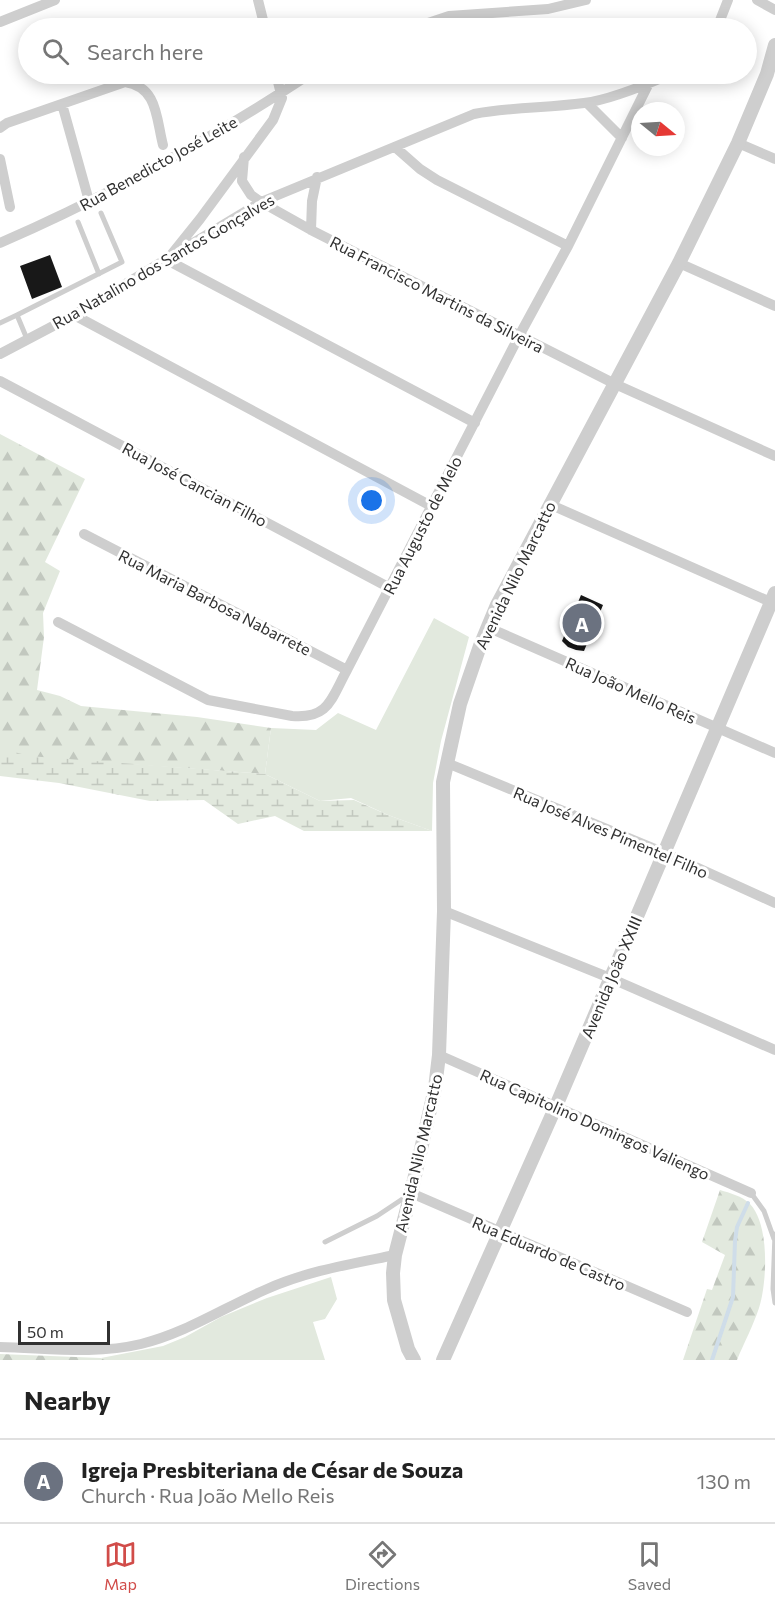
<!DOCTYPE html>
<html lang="en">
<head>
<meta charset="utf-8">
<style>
  :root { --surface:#fff; --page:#f2f2f2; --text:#222; --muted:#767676; --line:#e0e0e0; --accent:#d14c49 }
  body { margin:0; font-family:Commissioner,sans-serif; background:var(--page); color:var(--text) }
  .compass { position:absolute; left:631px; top:102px; width:54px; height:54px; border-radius:50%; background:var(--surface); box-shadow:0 3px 15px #0003; rotate:108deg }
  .scale { position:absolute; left:18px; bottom:15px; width:92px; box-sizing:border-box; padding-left:6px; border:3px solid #313131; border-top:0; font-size:16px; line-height:21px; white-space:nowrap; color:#313131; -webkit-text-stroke:4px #fff; paint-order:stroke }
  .you { position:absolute; left:372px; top:501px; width:21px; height:21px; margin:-15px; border:4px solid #fff; border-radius:50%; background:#1a73e8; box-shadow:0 0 0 9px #1a73e833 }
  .badge { display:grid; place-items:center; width:39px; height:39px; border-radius:50%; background:var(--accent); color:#fff; font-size:20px; font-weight:700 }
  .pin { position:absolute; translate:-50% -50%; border:3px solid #fff; box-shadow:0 2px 6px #0006 }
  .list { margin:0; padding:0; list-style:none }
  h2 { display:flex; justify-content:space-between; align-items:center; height:78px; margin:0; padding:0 24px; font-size:26px }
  h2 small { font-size:20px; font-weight:400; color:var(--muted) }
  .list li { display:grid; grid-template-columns:39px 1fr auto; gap:18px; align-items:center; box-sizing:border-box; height:84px; padding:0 24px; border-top:2px solid var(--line) }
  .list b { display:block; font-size:22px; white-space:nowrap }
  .list p { margin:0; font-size:20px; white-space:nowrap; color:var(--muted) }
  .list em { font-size:20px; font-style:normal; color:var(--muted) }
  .icon { flex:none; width:33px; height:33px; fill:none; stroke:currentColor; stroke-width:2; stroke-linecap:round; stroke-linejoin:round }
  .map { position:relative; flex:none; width:775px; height:1360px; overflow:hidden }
  .search { position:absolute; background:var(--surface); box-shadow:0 3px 15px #0003; left:18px; right:18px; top:18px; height:66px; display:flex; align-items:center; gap:15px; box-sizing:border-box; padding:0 21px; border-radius:33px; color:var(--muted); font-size:22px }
  .sheet { height:162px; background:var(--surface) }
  nav { display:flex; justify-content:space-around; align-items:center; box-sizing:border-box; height:84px; border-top:2px solid var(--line); background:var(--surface); font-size:16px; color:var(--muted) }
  nav a { display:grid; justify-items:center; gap:3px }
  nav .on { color:var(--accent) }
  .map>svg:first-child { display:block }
  .green { fill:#e2e9de }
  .forest { fill:url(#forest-firs) }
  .wetland { fill:url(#wetland-marsh) }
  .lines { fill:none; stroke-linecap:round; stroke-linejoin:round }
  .stream { stroke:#cfdde9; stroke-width:4 }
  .building { fill:#181818 }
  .service { stroke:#cecece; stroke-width:5 }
  .minor { stroke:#cecece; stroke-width:10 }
  .tertiary { stroke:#cecece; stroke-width:14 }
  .labels { text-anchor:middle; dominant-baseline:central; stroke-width:6; stroke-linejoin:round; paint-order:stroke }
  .street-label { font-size:16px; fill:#313131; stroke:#fff }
</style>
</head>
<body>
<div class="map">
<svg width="775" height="1360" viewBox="0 0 775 1360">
  <defs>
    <pattern id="forest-firs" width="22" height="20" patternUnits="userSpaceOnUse" patternTransform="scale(1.5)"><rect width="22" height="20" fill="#e2e9de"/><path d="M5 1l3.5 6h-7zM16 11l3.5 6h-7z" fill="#c2c8bf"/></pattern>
    <pattern id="wetland-marsh" width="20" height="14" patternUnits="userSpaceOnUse" patternTransform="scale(1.5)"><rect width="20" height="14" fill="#e2e9de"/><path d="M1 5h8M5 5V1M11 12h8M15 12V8" fill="none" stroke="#c2c8bf"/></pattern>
  </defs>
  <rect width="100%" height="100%" fill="#fff"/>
  <path class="green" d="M434 618 469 637 441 741 433 783 432 831 388 815 351 798 320 801 265 774 271 728 316 730 338 713 376 730Z
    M331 1277 337 1299 325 1319 313 1322 325 1360H105L101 1358 163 1346 185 1337 221 1317 267 1298Z"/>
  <path class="forest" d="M0 434 85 479 45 562 60 571 43 613 44 637 37 690 60 696 81 706 197 717 271 728 265 774 29 757 0 749Z
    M720 1190C730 1193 742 1196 750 1204 770 1225 767 1283 759 1308 753 1326 744 1343 737 1360H683L707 1289 712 1290 725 1255 702 1242Z
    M0 1354 101 1358 105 1360H0Z"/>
  <path class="wetland" d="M0 748 29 756 265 774 320 801 354 800 388 815 432 831H304L275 816 238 824 204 800 150 801 59 783 0 776Z"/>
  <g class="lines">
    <path class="stream" d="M712 1360 733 1297 735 1241 737 1227 748 1203"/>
  </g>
  <path class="building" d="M50 255 62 287 32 299 20 266Z
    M581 595 603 605 584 651 576 650 568 647 562 641Z"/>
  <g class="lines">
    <path class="service" d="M78 222 99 274
      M17 315 122 262 101 213
      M0 323 17 315 27 339
      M751 1193 764 1211 774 1239
      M775 1234 773 1289 775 1303
      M325 1242 377 1216 407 1196"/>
    <path class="minor" d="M258 0 265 28
      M757 0 775 10
      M0 22 55 0
      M413 28 449 16 548 9 586 0
      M717 28 728 0
      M276 74 282 98 273 120 200 219 167 260 475 423
      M587 103 622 138
      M62 104 89 201
      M0 128 7 123 125 82C158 87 156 118 163 145
      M738 143 775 159
      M395 147 420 169 437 180 568 246
      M244 157 242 181 251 195 261 202 311 230 615 384 775 456
      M0 159 10 207
      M311 230 312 201 317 177
      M0 243C106 197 214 137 310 74
      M679 263 775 306
      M74 315 431 506
      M0 354 74 315 261 202 474 114C511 107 547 108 584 103 609 100 648 84 671 74
      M0 381 390 588
      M549 504 775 604
      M84 534 347 670
      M58 622 208 700 292 716C329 719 331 699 347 670L519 336 568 246 649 83
      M487 627 775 753
      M447 763 665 853 775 903
      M444 911 610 978 775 1050
      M439 1055 751 1193
      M411 1193 687 1312
      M0 1347C47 1348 95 1355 141 1344 186 1333 225 1307 267 1289 307 1271 351 1264 395 1255"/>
    <path class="tertiary" d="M414 1360 408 1349 394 1300 393 1273 395 1255 411 1193 435 1088 439 1055 444 911 443 782 460 704 480 646 497 605 679 263 738 143 767 74 775 45
      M443 1360 556 1106 775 593"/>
  </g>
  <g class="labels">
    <g class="street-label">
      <text transform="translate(158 163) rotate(-29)">Rua Benedicto José Leite</text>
      <text transform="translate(163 261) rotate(-30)">Rua Natalino dos Santos Gonçalves</text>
      <text transform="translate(437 294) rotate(27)">Rua Francisco Martins da Silveira</text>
      <text transform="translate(195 484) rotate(28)">Rua José Cancian Filho</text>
      <text transform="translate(422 525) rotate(-63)">Rua Augusto de Melo</text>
      <text transform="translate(515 575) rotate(-64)">Avenida Nilo Marcatto</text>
      <text transform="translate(215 602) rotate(27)">Rua Maria Barbosa Nabarrete</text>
      <text transform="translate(631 690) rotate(24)">Rua João Mello Reis</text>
      <text transform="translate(611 832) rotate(23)">Rua José Alves Pimentel Filho</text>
      <text transform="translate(611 977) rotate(-67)">Avenida João XXIII</text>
      <text transform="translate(595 1124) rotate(24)">Rua Capitolino Domingos Valiengo</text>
      <text transform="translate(418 1153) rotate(-77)">Avenida Nilo Marcatto</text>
      <text transform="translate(549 1253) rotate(23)">Rua Eduardo de Castro</text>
    </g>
  </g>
</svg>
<svg class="compass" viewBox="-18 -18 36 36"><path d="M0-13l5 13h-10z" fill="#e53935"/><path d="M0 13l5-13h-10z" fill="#767676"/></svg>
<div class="scale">50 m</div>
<div class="you"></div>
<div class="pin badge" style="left:582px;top:623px;background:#6b7280">A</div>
<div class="search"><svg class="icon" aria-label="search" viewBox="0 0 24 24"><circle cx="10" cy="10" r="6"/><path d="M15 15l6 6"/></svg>Search here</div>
</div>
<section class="sheet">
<h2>Nearby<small></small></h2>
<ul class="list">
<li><span class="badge" style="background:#6b7280">A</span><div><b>Igreja Presbiteriana de César de Souza</b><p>Church · Rua João Mello Reis</p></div><em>130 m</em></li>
</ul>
</section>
<nav>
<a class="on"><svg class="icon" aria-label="map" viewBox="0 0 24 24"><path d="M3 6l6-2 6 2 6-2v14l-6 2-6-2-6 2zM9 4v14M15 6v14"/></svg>Map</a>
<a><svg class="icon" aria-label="directions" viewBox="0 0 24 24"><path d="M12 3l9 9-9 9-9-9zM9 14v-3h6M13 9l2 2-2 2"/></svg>Directions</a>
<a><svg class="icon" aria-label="saved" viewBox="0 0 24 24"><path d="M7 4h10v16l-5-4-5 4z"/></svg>Saved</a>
</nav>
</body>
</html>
